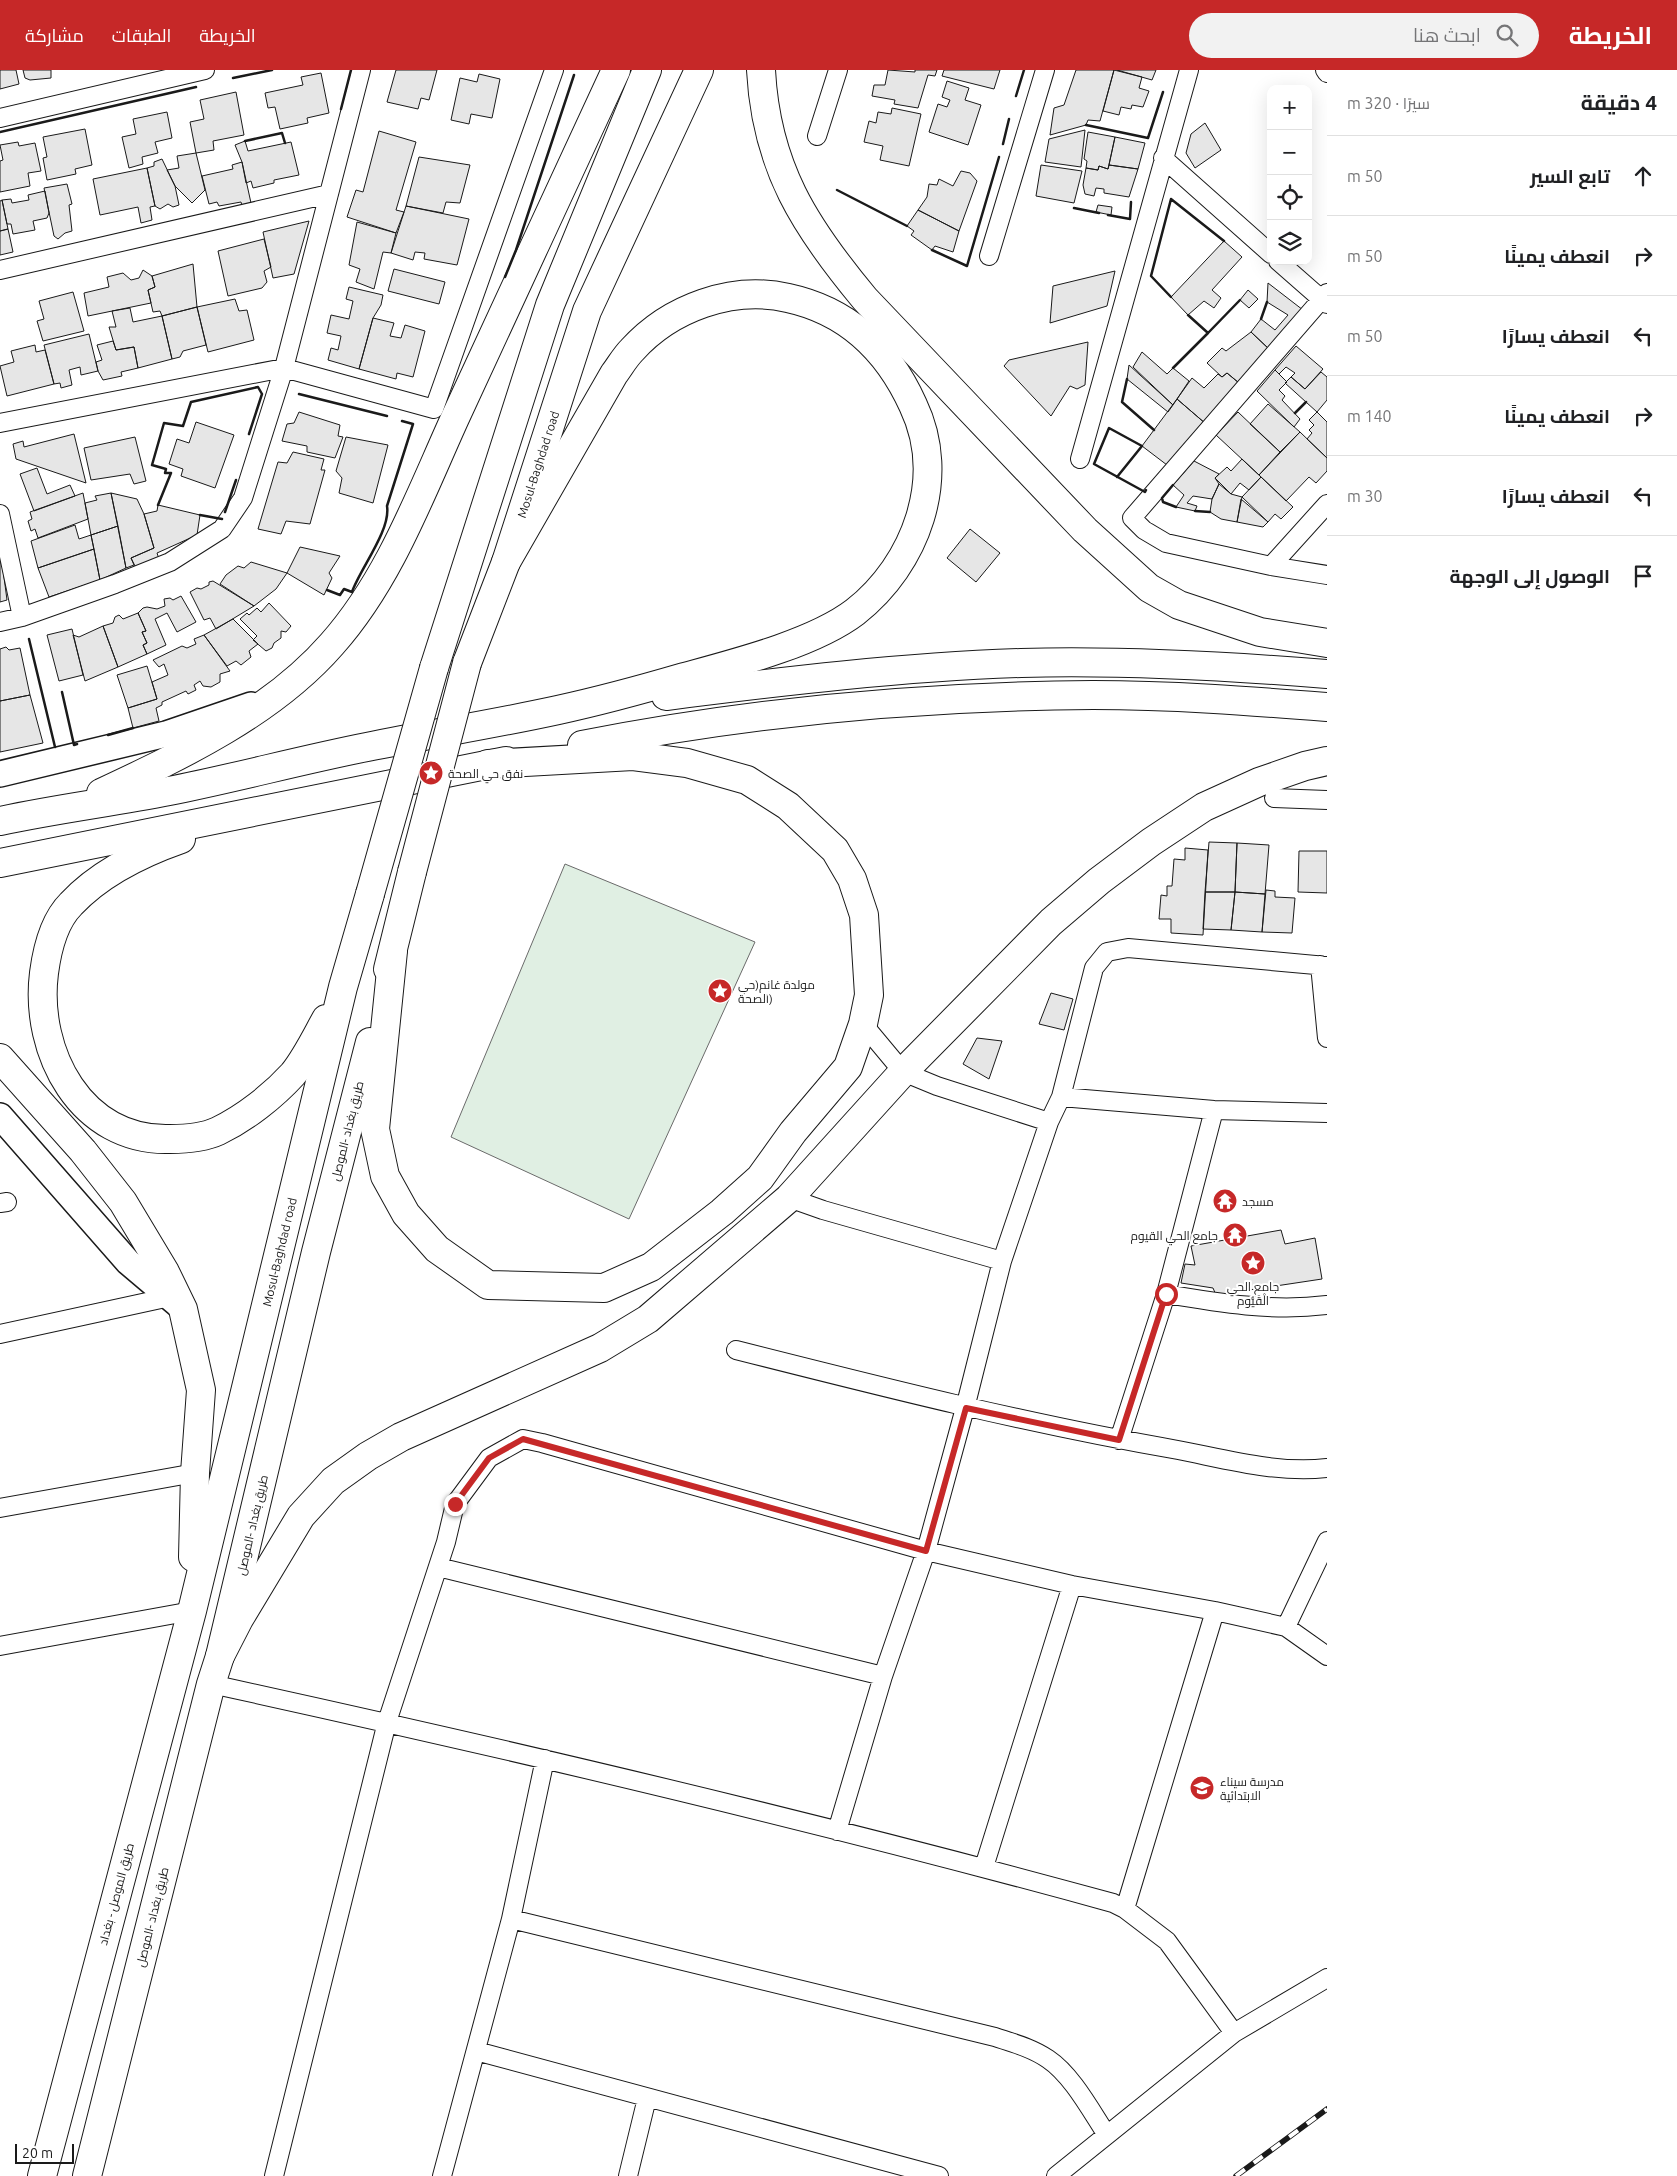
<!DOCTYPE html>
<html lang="ar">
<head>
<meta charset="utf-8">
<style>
  :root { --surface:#fff; --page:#f2f2f2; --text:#202124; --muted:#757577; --line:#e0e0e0; --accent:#c62828 }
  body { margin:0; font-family:Ubuntu,Cairo,sans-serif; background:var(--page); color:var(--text); direction:rtl }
  .controls { position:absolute; right:15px; top:15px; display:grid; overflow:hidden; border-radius:10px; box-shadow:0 5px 20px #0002 }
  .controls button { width:45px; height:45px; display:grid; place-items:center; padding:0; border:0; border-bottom:1px solid var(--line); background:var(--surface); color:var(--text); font:25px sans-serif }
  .scale { position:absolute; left:15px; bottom:12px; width:59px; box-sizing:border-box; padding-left:5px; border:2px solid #1a1a1a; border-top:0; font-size:14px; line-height:18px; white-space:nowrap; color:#1a1a1a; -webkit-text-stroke:4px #fff; paint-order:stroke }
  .stop { position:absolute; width:15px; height:15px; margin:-11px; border:4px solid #c62828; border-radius:50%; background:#fff }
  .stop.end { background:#c62828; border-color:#fff; box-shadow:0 1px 5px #0008 }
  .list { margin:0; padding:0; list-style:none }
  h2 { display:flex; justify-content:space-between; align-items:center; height:65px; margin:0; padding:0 20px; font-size:21px }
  h2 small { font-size:16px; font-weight:400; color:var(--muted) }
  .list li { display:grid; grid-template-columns:32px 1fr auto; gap:15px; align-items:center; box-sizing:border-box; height:80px; padding:0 20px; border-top:1px solid var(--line) }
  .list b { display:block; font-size:19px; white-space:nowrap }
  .list em { font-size:16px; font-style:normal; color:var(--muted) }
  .icon { flex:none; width:28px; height:28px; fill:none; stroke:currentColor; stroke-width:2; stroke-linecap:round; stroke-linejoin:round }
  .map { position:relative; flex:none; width:1327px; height:2106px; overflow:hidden; direction:ltr }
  header { display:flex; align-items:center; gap:30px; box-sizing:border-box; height:70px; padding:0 25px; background:var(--accent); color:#fff }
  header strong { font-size:24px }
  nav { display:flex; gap:28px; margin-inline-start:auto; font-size:18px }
  .search { width:350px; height:45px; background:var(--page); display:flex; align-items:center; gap:12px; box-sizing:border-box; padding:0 18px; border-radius:28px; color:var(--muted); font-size:19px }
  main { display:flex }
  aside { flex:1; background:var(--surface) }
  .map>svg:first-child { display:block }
  .green { fill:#e0efe3; stroke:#6a6a6a }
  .building { fill:#e6e6e6; stroke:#1a1a1a }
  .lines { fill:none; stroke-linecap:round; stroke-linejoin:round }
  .street-casing { stroke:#1a1a1a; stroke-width:20 }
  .secondary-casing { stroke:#1a1a1a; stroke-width:28 }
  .highway-casing { stroke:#1a1a1a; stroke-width:30 }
  .street { stroke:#fff; stroke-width:18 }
  .secondary { stroke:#fff; stroke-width:25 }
  .highway { stroke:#fff; stroke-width:28 }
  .rail-casing { stroke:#1a1a1a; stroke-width:5.5 }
  .rail { stroke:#fff; stroke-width:4; stroke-dasharray:11; stroke-linecap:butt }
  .highway-bridge-casing { stroke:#1a1a1a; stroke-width:30; stroke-linecap:butt }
  .highway-bridge { stroke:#fff; stroke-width:28 }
  .wall { stroke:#1a1a1a; stroke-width:2.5 }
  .route { stroke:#c62828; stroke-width:6 }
  .labels { text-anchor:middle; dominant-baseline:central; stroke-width:4; stroke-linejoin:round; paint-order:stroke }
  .street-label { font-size:12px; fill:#1a1a1a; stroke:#fff }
  .poi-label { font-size:12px; fill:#1a1a1a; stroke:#fff; text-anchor:start }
</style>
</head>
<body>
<header>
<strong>الخريطة</strong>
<div class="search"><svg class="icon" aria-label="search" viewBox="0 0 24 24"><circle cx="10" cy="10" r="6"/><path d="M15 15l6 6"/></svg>ابحث هنا</div>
<nav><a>الخريطة</a><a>الطبقات</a><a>مشاركة</a></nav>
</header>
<main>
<aside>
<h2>4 دقيقة<small>سيرًا · 320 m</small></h2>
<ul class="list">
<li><svg class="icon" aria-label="ahead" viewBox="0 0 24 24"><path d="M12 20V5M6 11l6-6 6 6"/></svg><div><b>تابع السير</b></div><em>50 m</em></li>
<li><svg class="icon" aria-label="right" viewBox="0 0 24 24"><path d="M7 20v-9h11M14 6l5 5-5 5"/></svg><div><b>انعطف يمينًا</b></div><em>50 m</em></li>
<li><svg class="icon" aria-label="left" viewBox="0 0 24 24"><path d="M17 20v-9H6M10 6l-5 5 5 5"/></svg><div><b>انعطف يسارًا</b></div><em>50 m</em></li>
<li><svg class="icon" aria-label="right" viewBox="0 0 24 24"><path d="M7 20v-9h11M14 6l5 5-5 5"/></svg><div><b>انعطف يمينًا</b></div><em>140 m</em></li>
<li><svg class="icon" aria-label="left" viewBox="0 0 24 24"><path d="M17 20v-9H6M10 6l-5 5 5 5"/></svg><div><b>انعطف يسارًا</b></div><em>30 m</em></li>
<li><svg class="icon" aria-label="arrive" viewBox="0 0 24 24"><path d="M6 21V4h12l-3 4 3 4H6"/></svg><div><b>الوصول إلى الوجهة</b></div></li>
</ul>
</aside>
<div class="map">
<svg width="1327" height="2106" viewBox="0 0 1327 2106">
  <rect width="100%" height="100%" fill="#fff"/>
  <path class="green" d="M565 794 755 872 629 1149 451 1067Z"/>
  <path class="building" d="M0 0H16L19 14 0 19Z
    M23 0H51V8L30 10 25 8Z
    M396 0H437L429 30 421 28 418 39 387 32Z
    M888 0 915 2V0H937L935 6 928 5 918 38 894 34 895 30 872 26 874 15H885Z
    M944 0H1000L994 19 942 6Z
    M1076 0H1114L1100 51 1088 50 1086 55 1050 65 1054 38 1064 35Z
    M1114 0 1142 7 1139 18 1149 21 1143 37 1132 35 1131 39 1121 37 1119 45 1103 41Z
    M1117 0H1156L1152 10Z
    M321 3 329 43 307 48 308 53 280 59 275 37 268 38 265 23 303 15 301 7Z
    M479 4 500 9 492 48 471 44 469 54 451 50 460 8 477 12Z
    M947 11 969 18 965 30 981 35 968 75 929 62 938 34 947 37 950 30 942 27Z
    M236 22 244 65 213 71 214 80 196 83 190 52 204 49 200 30Z
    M892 38 921 44 909 96 880 90 883 76 864 72 869 51 876 53 878 42 891 44Z
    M167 42 172 68 155 72 158 83 142 87 143 94 129 98 122 67 136 64 133 49Z
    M1205 53 1221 80 1195 98 1186 83 1191 64Z
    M85 59 92 95 75 99 76 104 47 110 43 88 47 87 43 67Z
    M1085 60 1081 97 1045 92 1049 69Z
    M379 61 416 72 396 140 404 142 396 163 347 147 356 120 363 122Z
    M1088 62 1115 67 1108 99 1099 96 1098 100 1086 98 1087 91 1084 89Z
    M1115 67 1145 73 1138 99 1109 95Z
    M245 71 248 81 291 72 299 105 274 110V113L253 118 251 111 246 113 242 92 235 75Z
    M18 72 19 76 35 73 41 101 28 103 30 116 0 122V91L3 90 0 75Z
    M196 83 205 120 192 133 175 116 167 100 179 98 177 86Z
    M419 87 470 95 460 133 446 132 443 143 406 136Z
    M162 89 175 116 179 135 173 137 168 134 160 139 155 136 147 98 154 96V92Z
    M242 92 251 133 242 136 241 132 219 136 217 132 209 134 202 106 233 99 232 95Z
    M1041 95 1082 101 1074 133 1036 126Z
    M1109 95 1138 99 1129 127 1104 123V119L1096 118 1094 126 1085 124 1083 115 1086 98 1098 100 1099 96 1108 99Z
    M147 98 155 136 150 137 152 150 141 153 138 137 100 145 93 109Z
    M961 101 970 103 977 111 959 161 918 140 927 127 929 114 937 115 939 109 953 116Z
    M67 114 72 134 69 135 72 161 65 163 58 169 54 166 44 118Z
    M45 121 49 143 47 148 33 151 35 160 13 164 11 154H7L2 130 11 129 12 133 29 130 28 125Z
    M2 130 8 159 0 161V131Z
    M1098 135 1112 137 1111 145 1096 142Z
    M406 136 469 149 457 195 424 189 425 183 415 182 413 190 391 183Z
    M918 140 959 161 953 182 935 176 932 180 911 165 914 161 907 156Z
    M309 151 294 204 273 208 263 162Z
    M357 152 396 163 391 183 383 182 374 219 356 212 360 199 349 195Z
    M8 159 13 182 0 185V161Z
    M264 169 271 197 264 201 267 212 262 218 228 226 218 181Z
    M1224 171 1242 187 1212 220 1221 228 1214 238 1204 231 1188 245 1171 227Z
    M193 194 197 237 162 246 160 241 153 242 148 220 155 217 152 206Z
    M394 199 445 212 439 234 388 221Z
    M143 200 152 206 155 217 148 220 151 233 88 246 84 223 109 217 107 207 123 203 131 210 139 208Z
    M1115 201 1107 236 1050 253 1053 216Z
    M1268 213 1303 240 1270 280 1251 262 1261 249 1275 260 1288 245 1267 232Z
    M349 217 383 225 381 235 373 248 359 299 328 290 331 278 338 280 341 266 327 263 331 245 349 249 353 231 346 229Z
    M1248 220 1258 229 1249 238 1240 230Z
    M73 222 84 261 43 271 37 251 44 249 39 231Z
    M235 229 239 241 247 240 254 270 208 282 197 237Z
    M197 237 206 275 183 281 180 287 172 289 162 246Z
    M130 238 133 252 162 246 172 289 138 298 134 277 116 280 109 257H116L112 241Z
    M373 248 394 253 390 266 401 268 405 255 425 261 413 307 397 303 396 309 359 299Z
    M1251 262 1270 280 1239 313 1227 303 1222 307 1207 293 1222 278 1226 281Z
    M89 264 98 301 81 305 80 297 69 300 72 315 61 318 60 313 54 314 44 275Z
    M113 271 116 280 134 277 138 298 121 302 122 306 103 310 98 301 96 292 102 290 97 275Z
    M1088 272 1085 315 1077 319 1070 316 1051 346 1004 296 1009 290Z
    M35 275 36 282 45 280 54 314 7 326 0 296 14 292 11 281Z
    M1296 276 1323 299 1305 319 1291 307 1295 303 1286 297 1279 304 1275 300Z
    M1142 282 1167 304 1173 298 1189 311 1173 335 1133 297Z
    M1129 295 1173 335 1168 342 1127 309Z
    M1275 300 1287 312 1279 320 1285 326 1282 330 1300 349 1294 357 1257 321Z
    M1321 302 1327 307V330L1317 342 1285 313 1291 307 1305 319Z
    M1227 303 1239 313 1206 354 1177 329 1192 308 1204 318 1218 304 1222 307Z
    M1177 329 1206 354 1167 395 1142 376Z
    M1268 334 1300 362 1280 382 1250 354Z
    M299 342 340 355 338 366 343 367 335 388 307 382V376L282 371 287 354 294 353Z
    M1238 342 1280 382 1259 405 1216 365Z
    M1317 342 1327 352V388L1307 369 1312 363 1309 360 1314 355 1309 350Z
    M196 352 234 365 215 418 181 406 183 399 169 394 177 369 189 373Z
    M1300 362 1327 388V401L1316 413 1309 407 1286 431 1259 405Z
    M74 364 86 413 16 389 13 374 23 371 24 377Z
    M135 367 146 411 134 414 130 404 91 410 84 378Z
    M346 367 388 375 373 433 339 423 342 408 336 401Z
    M293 382 324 389 321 400H325L310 454 286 451 281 464 258 459 278 392 287 393Z
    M1242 389 1261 407 1249 420 1240 413 1231 424 1215 408 1227 397 1231 401Z
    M1194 391 1219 404 1215 408 1219 414 1212 429 1193 426 1187 433 1197 436 1195 441 1176 437 1184 425 1173 415Z
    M37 398 47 424 70 415 75 426 34 441 20 404Z
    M1261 407 1293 437 1281 449 1275 444 1268 452 1242 427Z
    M1219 414 1231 424 1242 427 1237 452 1221 449 1210 442 1212 429Z
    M83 423 88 449 38 468 35 459 31 461 28 451 32 449 30 442Z
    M111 423 137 429 144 444 154 478 131 488 134 495 126 498Z
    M111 423 118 456 91 465 85 433 97 430 95 426Z
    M1241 429 1268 452 1263 457 1237 452Z
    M158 435 200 445 197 465 157 483 159 489 136 498 131 488 154 478 144 444 157 441Z
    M75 455 79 469 91 465 94 479 38 498 31 471Z
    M118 456 126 498 100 510 91 465Z
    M970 459 1000 483 976 512 947 488Z
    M300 477 340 486 329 503 332 508 324 525 287 503Z
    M94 479 100 510 49 527 38 498Z
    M2 492 7 530 0 532V493Z
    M251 492 287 503 276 519 254 536 220 514 226 505 238 496 244 498Z
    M213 511 254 536 216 559 210 548 204 550 190 522 197 518 201 519 209 515V512Z
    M181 526 196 552 177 562 167 543 155 549 166 575 147 584 143 575 147 573 142 562 146 561 138 543 143 538 147 537 157 539 165 536 164 529 170 528 173 530Z
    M269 533 291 556 286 562 281 561V568L274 573 272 578 266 581 253 570 257 566 240 549 247 543 249 545 257 538 261 542Z
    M138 543 146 561 142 562 147 573 143 575 147 584 118 597 103 556 113 553 115 547 119 545 123 549Z
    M233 549 258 574 249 581 251 587 241 595 236 591 227 596 204 565Z
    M103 556 118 597 85 611 73 565 79 567Z
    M72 559 83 605 59 611 47 565Z
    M204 565 230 601 220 604V612L211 617 203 616 200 611 194 615 196 620 188 624 186 621 162 632V635L156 638 159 651 133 658 128 638 157 629 152 612 168 605 164 594 159 597 153 590 182 576 187 578 196 574 194 569Z
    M6 577 9 580 20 578 30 625 0 631V579Z
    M147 596 157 629 128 638 117 605Z
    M30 625 43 673 0 682V631Z
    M1209 772 1237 773 1235 822H1205Z
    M1237 773 1269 775 1265 824 1235 822Z
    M1185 778 1208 780 1203 865 1171 863V849H1159L1161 825 1167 826V816H1172L1174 789 1185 790Z
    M1299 781H1327V823L1298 822Z
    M1266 820 1275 821V827L1295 828 1292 863 1262 862Z
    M1205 822H1235L1231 860 1203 859Z
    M1235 822 1265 824 1262 862 1231 860Z
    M1051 923 1073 929 1064 960 1039 954Z
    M977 968 1002 971 989 1009 963 994Z
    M1281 1160 1285 1174 1315 1168 1322 1209 1216 1225 1213 1218 1181 1213 1185 1194 1195 1195 1191 1176Z"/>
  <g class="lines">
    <defs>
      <path id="street" d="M1325 0 1327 3
        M0 48 205 0
        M817 66 838 0
        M1163 88 1271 184
        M989 186 1045 0
        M1278 191 1327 234
        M0 200 329 124
        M1327 223 1132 448 1144 460 1166 473 1271 496 1327 505
        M0 353 284 298 434 339 554 0
        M1080 389 1189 0
        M0 444 22 547
        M1271 496 1327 434
        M0 552 22 547 115 514 170 492 222 459 243 428 284 298 361 0
        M1274 728 1327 730
        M1320 895 1327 968
        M863 954 903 1002 937 1016 1049 1052
        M1061 1027 1214 1040 1327 1043
        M789 1128 823 1140 1002 1191
        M0 1133 7 1132
        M1166 1224C1219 1233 1273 1242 1327 1235
        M0 1264 170 1227
        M736 1280C882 1317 1028 1354 1178 1380 1225 1389 1278 1404 1327 1398
        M1119 1370 1166 1224 1214 1040
        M0 1438 195 1403
        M438 1497 883 1606
        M1286 1557 1327 1471
        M0 1576 192 1541
        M211 1614C513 1680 815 1751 1113 1833L1125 1839 1167 1871 1234 1963
        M837 1761 883 1606 926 1481 965 1338 1002 1191 1049 1052 1061 1027 1094 898 1107 882 1128 878 1327 896
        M984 1797 1072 1515
        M1125 1839 1215 1541
        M511 1849 995 1967C1013 1973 1032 1978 1048 1989 1072 2005 1091 2041 1107 2065
        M476 1981 939 2106
        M274 2106 387 1652 446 1472 455 1434 489 1388 523 1369 542 1373 926 1481 1072 1515 1215 1541 1286 1557 1327 1586
        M442 2106 511 1849 545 1689
        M628 2106 647 2028
        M1056 2106 1234 1963 1327 1908"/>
      <path id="secondary" d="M0 704 166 664 251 635
        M0 1046 128 1192 180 1236"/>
      <g id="highway">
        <path d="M761 0C766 97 805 157 865 229L1085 460 1149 518 1179 535 1260 562 1327 573"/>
        <path id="s1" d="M467 593 506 492 587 241 699 0"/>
        <path d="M434 598 550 235 647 0"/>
        <path d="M666 626C784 611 902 597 1021 593 1122 590 1226 596 1327 604"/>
        <path d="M582 675C749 642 923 626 1093 625 1171 625 1249 631 1327 637"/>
        <path d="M101 723C182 685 272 643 332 574 389 510 420 425 455 348 509 232 562 116 616 0"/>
        <path d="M0 751C56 739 113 732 169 721 235 708 301 690 367 677 430 664 494 654 558 640 599 631 640 620 681 608 732 594 813 574 855 542 916 494 948 408 913 335 888 280 848 241 788 228 732 215 670 238 632 280 625 287 620 296 614 304L506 492"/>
        <path d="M181 769C141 783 100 803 71 834 54 851 47 880 44 903 34 982 81 1072 170 1069 186 1069 203 1068 218 1061 245 1048 273 1026 293 1004 306 988 316 967 326 949"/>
        <path d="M0 793 506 691"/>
        <path d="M393 881 375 1059 385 1106 406 1144 437 1179 488 1215 604 1218 651 1197 722 1142 760 1108 793 1062 848 997 863 954 869 925 864 845 852 809 835 780 788 736 747 710 687 693 633 686 488 694"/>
        <path d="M388 899 412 802"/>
        <path d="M0 988 83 1081 123 1132 165 1202 183 1239 201 1320 195 1403 193 1487"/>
        <path d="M220 1586 239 1549 301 1446 333 1411 368 1386 401 1367 600 1278 648 1249 789 1128 903 1002 1051 852 1099 811 1151 772 1204 737 1259 712 1305 696 1327 691"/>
        <path id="s2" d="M42 2106 192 1541 343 917 370 824"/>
        <path d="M87 2106 211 1614 220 1586 316 1182 370 972"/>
      </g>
    </defs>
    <use href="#street" class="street-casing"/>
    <use href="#secondary" class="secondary-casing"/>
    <use href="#highway" class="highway-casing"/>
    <use href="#street" class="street"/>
    <use href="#secondary" class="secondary"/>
    <use href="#highway" class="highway"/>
    <defs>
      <path id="rail" d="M1236 2106 1327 2039"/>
    </defs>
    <use href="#rail" class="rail-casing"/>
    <use href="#rail" class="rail"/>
    <defs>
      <path id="highway-bridge" d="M412 802 467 593
        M370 824 434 598"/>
    </defs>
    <use href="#highway-bridge" class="highway-bridge-casing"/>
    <use href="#highway-bridge" class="highway-bridge"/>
    <path class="wall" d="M233 8 272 0
      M1016 26 1024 0
      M341 39 351 0
      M1086 55 1148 68 1163 22
      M0 62 196 17
      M245 71 282 63 285 73
      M1003 74 1009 49
      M837 120 907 156
      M1074 138 1099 143
      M1108 145 1130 149 1131 132
      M932 180 967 196 999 87
      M505 207 516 180 574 5
      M1171 227 1151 206 1171 129 1224 171
      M1188 245 1208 263 1240 230
      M1261 249 1267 232
      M1173 298 1208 263
      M1127 309 1122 332 1154 360
      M299 324 387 346
      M1295 343 1306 332
      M1117 407 1142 376 1109 358 1094 394 1145 422 1146 420
      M1173 415 1162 428 1163 432 1176 437
      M158 435 171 403H165L166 399 152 395 164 353 183 356 191 332 258 317 262 324 249 364
      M1195 441 1210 442
      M225 442 236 410
      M200 445 222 449
      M327 520 340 525 344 519 352 522C360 499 391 460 387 436L413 354 402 351
      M29 569 55 677
      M62 622 74 675 77 674
      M108 665 133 658"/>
  </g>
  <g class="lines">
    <path class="route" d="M455 1434 489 1388 523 1369 926 1481 966 1338 1119 1370 1166 1224"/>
  </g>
  <defs>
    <symbol id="sight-disc" viewBox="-11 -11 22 22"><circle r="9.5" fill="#c62828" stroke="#fff"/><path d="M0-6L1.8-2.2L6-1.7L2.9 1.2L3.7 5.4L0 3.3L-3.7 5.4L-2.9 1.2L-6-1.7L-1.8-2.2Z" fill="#fff"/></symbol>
    <symbol id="temple-disc" viewBox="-11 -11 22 22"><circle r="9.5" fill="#c62828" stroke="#fff"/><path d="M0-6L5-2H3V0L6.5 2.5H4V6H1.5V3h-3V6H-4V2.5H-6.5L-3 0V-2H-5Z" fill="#fff"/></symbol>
    <symbol id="school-disc" viewBox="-11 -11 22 22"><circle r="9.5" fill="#c62828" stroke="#fff"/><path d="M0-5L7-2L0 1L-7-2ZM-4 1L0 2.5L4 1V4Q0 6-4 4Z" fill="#fff"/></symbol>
  </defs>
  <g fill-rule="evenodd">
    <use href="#sight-disc" x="417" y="689" width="28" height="28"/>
    <use href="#sight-disc" x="706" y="907" width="28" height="28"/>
    <use href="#temple-disc" x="1211" y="1117" width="28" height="28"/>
    <use href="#temple-disc" x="1221" y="1151" width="28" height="28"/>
    <use href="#sight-disc" x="1239" y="1179" width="28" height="28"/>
    <use href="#school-disc" x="1188" y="1704" width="28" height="28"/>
  </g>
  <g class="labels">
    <g class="street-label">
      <text stroke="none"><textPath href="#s1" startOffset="211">Mosul-Baghdad road</textPath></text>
      <text transform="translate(347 1061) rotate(-76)">طريق بغداد -الموصل</text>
      <text stroke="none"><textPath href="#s2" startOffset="954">Mosul-Baghdad road</textPath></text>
      <text transform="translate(252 1455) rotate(-77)">طريق بغداد -الموصل</text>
      <text transform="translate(116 1824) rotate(-75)">طريق الموصل - بغداد</text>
      <text transform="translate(152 1847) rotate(-76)">طريق بغداد -الموصل</text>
    </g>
    <g class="poi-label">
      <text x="448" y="703">نفق حي الصحة</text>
      <text x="738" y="914">مولدة غانم(حي<tspan x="738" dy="14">الصحة)</tspan></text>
      <text x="1242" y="1131">مسجد</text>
      <text x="1218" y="1165" text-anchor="end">جامع الحي القيوم</text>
      <text x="1253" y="1216" text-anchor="middle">جامع الحي<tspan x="1253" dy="14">الْقَيُّوم</tspan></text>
      <text x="1220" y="1711">مدرسة سيناء<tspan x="1220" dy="14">الابتدائية</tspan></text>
    </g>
  </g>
</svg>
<div class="controls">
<button>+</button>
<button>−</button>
<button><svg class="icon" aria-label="locate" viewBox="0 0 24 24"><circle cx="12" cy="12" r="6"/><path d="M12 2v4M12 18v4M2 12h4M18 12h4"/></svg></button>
<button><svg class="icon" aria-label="layers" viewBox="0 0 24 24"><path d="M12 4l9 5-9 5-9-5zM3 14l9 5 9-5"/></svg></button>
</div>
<div class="scale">20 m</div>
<div class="stop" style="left:1166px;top:1224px"></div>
<div class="stop end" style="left:455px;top:1434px"></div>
</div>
</main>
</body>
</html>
